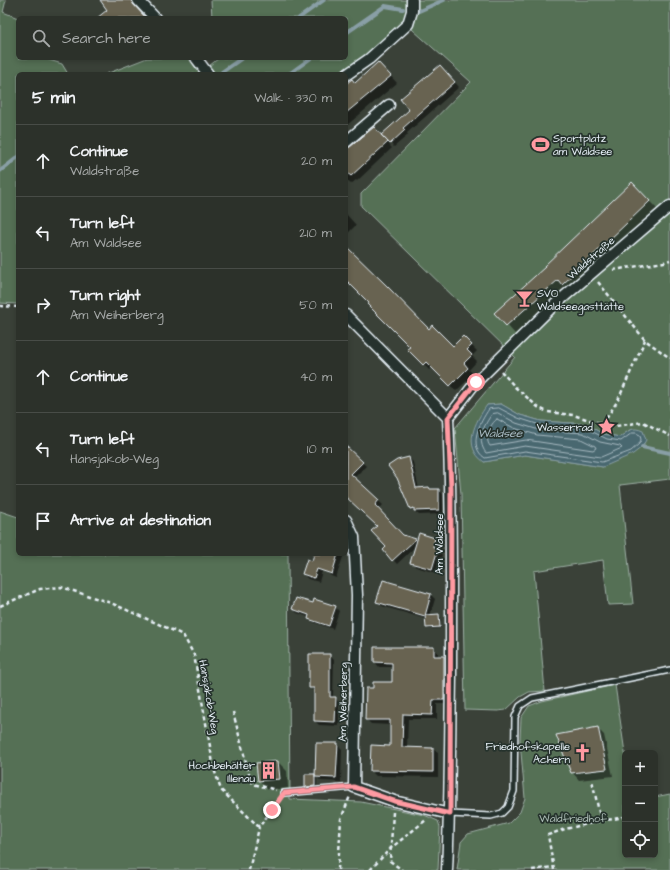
<!DOCTYPE html>
<html lang="en">
<head>
<meta charset="utf-8">
<style>
  :root { --surface:#2c312a; --page:#343932; --text:#f1f3f6; --muted:#a6a9a8; --line:#484c47 }
  body { margin:0; font-family:"Architects Daughter",sans-serif; background:var(--page); color:var(--text) }
  .controls { position:absolute; right:12px; bottom:12px; display:grid; overflow:hidden; border-radius:6px; box-shadow:0 2px 6px #0003 }
  .controls button { width:36px; height:36px; display:grid; place-items:center; padding:0; border:0; border-bottom:1px solid var(--line); background:var(--surface); color:var(--text); font:20px sans-serif }
  .stop { position:absolute; width:12px; height:12px; margin:-9px; border:3px solid #ff9aa2; border-radius:50%; background:#fff }
  .stop.end { background:#ff9aa2; border-color:#fff; box-shadow:0 1px 4px #0008 }
  .list { margin:0; padding:0; list-style:none }
  h2 { display:flex; justify-content:space-between; align-items:center; height:52px; margin:0; padding:0 16px; font-size:17px }
  h2 small { font-size:13px; font-weight:400; color:var(--muted) }
  .list li { display:grid; grid-template-columns:26px 1fr auto; gap:12px; align-items:center; box-sizing:border-box; height:72px; padding:0 16px; border-top:1px solid var(--line) }
  .list b { display:block; font-size:15px; white-space:nowrap }
  .list p { margin:0; font-size:13px; white-space:nowrap; color:var(--muted) }
  .list em { font-size:13px; font-style:normal; color:var(--muted) }
  .icon { flex:none; width:22px; height:22px; fill:none; stroke:currentColor; stroke-width:2; stroke-linecap:round; stroke-linejoin:round }
  .map { position:relative; flex:none; width:670px; height:870px; overflow:hidden }
  .search { position:absolute; background:var(--surface); box-shadow:0 2px 6px #0003; left:16px; top:16px; width:332px; height:44px; display:flex; align-items:center; gap:10px; box-sizing:border-box; padding:0 14px; border-radius:6px; color:var(--muted); font-size:15px }
  .panel { position:absolute; background:var(--surface); box-shadow:0 2px 6px #0003; left:16px; top:72px; width:332px; height:484px; border-radius:6px }
  .map>svg:first-child { display:block }
  .green { fill:#556f55; stroke:#9eb0a6; fill-rule:evenodd }
  .water { fill:#496870; stroke:#899fa6 }
  .shadow { fill:#0007 }
  .lines { fill:none; stroke-linecap:round; stroke-linejoin:round }
  .shore { stroke:#a8bac2; stroke-width:1 }
  .stream { stroke:#899fa6; stroke-width:4 }
  .building { fill:#686351; stroke:#e8f1f8 }
  .service-casing { stroke:#e8f1f8; stroke-width:8 }
  .minor-casing { stroke:#e8f1f8; stroke-width:13 }
  .path { stroke:#e8f1f8; stroke-width:2.5; stroke-dasharray:4 3; stroke-linecap:butt }
  .service { stroke:#26332d; stroke-width:5 }
  .minor { stroke:#26332d; stroke-width:10 }
  .route { stroke:#ff9aa2; stroke-width:5 }
  .labels { text-anchor:middle; dominant-baseline:central; stroke-width:3.5; stroke-linejoin:round; paint-order:stroke }
  .poi-label { font-size:11px; fill:#e8f1f8; stroke:#26332d; text-anchor:end }
  .street-label { font-size:11px; fill:#e8f1f8; stroke:#26332d }
  .park-label { font-size:11px; fill:#adbdb7; stroke:#26332d }
  .water-label { font-size:12px; font-style:italic; fill:#a8bac2; stroke:#26332d }
</style>
</head>
<body>
<div class="map">
<svg width="670" height="870" viewBox="0 0 670 870">
  <rect width="100%" height="100%" fill="#3a4138"/>
  <filter id="ink" filterUnits="userSpaceOnUse"><feTurbulence type="fractalNoise" baseFrequency=".025" numOctaves="2"/><feDisplacementMap in="SourceGraphic" scale="8" xChannelSelector="R" yChannelSelector="G"/><feConvolveMatrix kernelMatrix="1 2 1 2 8 2 1 2 1" color-interpolation-filters="sRGB"/></filter>
  <g filter="url(#ink)">
    <path class="green" d="M0 0H6L3 12 18 18V58H43L62 64 68 74H18V304L0 303Z
      M211 0H670V479L620 485 633 604 608 605 603 560 534 571 545 691 529 692 520 697 506 710 498 711 465 710 461 494 455 428 515 357 361 206V194L471 82 403 21 389 37 340 74H215L209 66 219 58H346V18H212ZM501 404 520 415 541 421 586 424 603 434 620 437 631 429 603 467 525 455 484 462 487 405Z
      M147 58H189L203 74H106Z
      M0 511 18 517V554H288L290 799 361 802 424 815 438 821 440 827 438 870H0Z
      M615 685 625 753V855H655V797L670 794V870H457L461 842 468 834 509 823 520 812 525 798 520 741 521 718 529 706 542 701Z"/>
    <path class="water" d="M501 404 520 415 541 421 586 424 603 434 620 437C629 431 632 426 643 431L646 440 642 447 633 454 603 467 525 455 484 462C462 446 475 422 487 405Z"/>
    <path class="shadow" d="M107 0H135L139 5 138 9 140 13 145 18H99L109 10Z
      M385 70 397 83 346 126V86L355 84Z
      M444 70 459 87 407 133 408 135 394 147 391 144 389 145 392 148 357 181 356 180 351 184 346 180V152L382 136 411 110Z
      M632 183 658 210 571 292 566 288 515 334 507 325 547 267Z
      M346 214 356 225 346 235Z
      M346 247 429 330 453 347 463 337 477 351 472 356 477 361 469 370 474 374 456 391 432 367 429 370 409 349 411 347 346 277Z
      M349 450 366 466 354 478 383 505 378 510 403 536 416 540 418 542 420 535 435 539 439 544 438 550 442 555 436 573 416 567 412 563 416 546 397 564 384 550 387 547 378 526 346 484V453Z
      M409 458 413 462 419 489 429 488 432 490H439L443 494V514L419 515 411 508Z
      M313 554H344L336 578 331 576 323 568 319 582 308 579 303 574 320 564Z
      M431 595 435 599 430 616 439 615 441 618V628L429 629 427 627 426 619 382 606 377 602Z
      M335 607 339 611 333 629 313 622 309 618V617L297 613 293 609Z
      M433 648 438 653V657H443L448 662V704H437V719H408L407 748 433 749 438 753V777L376 776 371 771 391 747V725L371 724 366 719 374 689 393 683V667H379L375 662Z
      M330 656 334 660 333 698H335L339 702V726L319 725 315 721V691L310 687Z
      M597 728 604 735 613 776 579 780 572 772Z
      M337 744 342 749 341 782 321 781 317 777V788L308 789 306 787 315 775 316 777Z
      M278 762 287 771 288 788 268 790 259 780Z"/>
    <g class="lines">
      <path class="shore" d="M499 408 518 418 540 425 585 428 607 439 621 441 632 433H636L640 435 641 440 639 444 631 451 602 462 525 451 485 458C467 446 480 422 489 409Z
        M498 413 516 423 539 430 583 433 600 442 620 446 622 448 601 457 525 446 486 453C476 440 484 425 492 414Z
        M497 419 514 428 537 435 581 439 595 446 596 448 593 450 526 440 490 446C484 438 490 424 497 419Z"/>
      <path class="stream" d="M419 11 444 0
        M299 18 324 0
        M346 33 385 6 403 9
        M222 72 242 58
        M289 74 311 58
        M0 171 18 157
        M642 447 670 453"/>
    </g>
    <path class="building" d="M100 0H132L133 4 146 18H97L107 10Z
      M378 62 391 76 346 113V84L352 79 355 83Z
      M440 65 455 82 403 128 405 130 390 144 381 135 409 110 400 99Z
      M374 127 388 142 351 176 346 172V148L350 147Z
      M632 182 650 201 562 285 558 280 506 326 494 313 545 267 544 266Z
      M346 246 387 286 429 329 432 325 453 346 463 336 472 345 467 350 472 355 464 363 468 368 450 386 426 362 423 365 407 349 410 347 367 304 369 303 346 280Z
      M346 446 363 462 351 474 379 500 375 505 403 535 416 539 392 561 383 550 386 547 371 531 377 526 346 497Z
      M409 457 416 488 429 487 430 489H439V510L414 511V508L410 509 397 478 388 466 397 460Z
      M419 533 435 538 433 547 438 549 432 569 410 563Z
      M314 554H338L332 574 317 569 314 578 302 574 307 559 312 561Z
      M383 580 431 594 425 616 376 602Z
      M296 598 313 603 314 599 336 606 329 626 308 619 309 615 292 609Z
      M439 614 440 627 426 628 425 615Z
      M374 647H434V656H444V700H433L432 715 403 714 402 747 433 748V772L370 771 371 745 390 746V720H365L366 688H373V682H392V663L374 662Z
      M309 654H330V697H336L335 722 314 721V688H309Z
      M598 727 607 769 571 773 556 735Z
      M316 743H338L336 778 315 777Z
      M278 761 280 779 258 781 256 763Z
      M305 774H315V786L305 787Z"/>
    <g class="lines">
      <defs>
        <path id="service" d="M284 793 354 787
          M450 814 491 816 502 813 508 807 514 791 515 717 520 706 532 698 670 670"/>
        <path id="minor" d="M138 0 155 18
          M196 58 208 74
          M346 75 369 59 408 24 412 11V0
          M346 142 389 105
          M346 315 448 418C452 504 451 590 451 676 450 741 450 805 447 870
          M448 418 476 382 552 307 670 206
          M346 520 354 537 357 595 354 787 394 801 450 814"/>
      </defs>
      <use href="#service" class="service-casing"/>
      <use href="#minor" class="minor-casing"/>
      <path class="path" d="M613 270 664 262 670 260
        M598 282 645 340 670 358
        M0 306 18 307
        M501 371 515 387 539 408 548 412 573 415 603 424 616 426 643 422 670 436
        M603 424 618 400 645 340
        M0 606 40 589 61 587 111 603 183 635 194 655 214 769 221 790 259 827 280 799
        M233 712 250 778 253 784 276 790
        M393 812 390 861 402 870
        M601 821 625 817
        M249 870 259 828
        M338 870 341 819 350 796
        M370 870 391 848 426 820
        M532 870 553 867
        M554 870 548 835 565 829 601 821 592 780"/>
      <use href="#service" class="service"/>
      <use href="#minor" class="minor"/>
    </g>
  </g>
  <g class="lines" filter="url(#ink)">
    <path class="route" d="M272 810 284 793 354 787 394 801 450 814 451 489 448 418 476 382"/>
  </g>
  <defs>
    <symbol id="stadium-bare" viewBox="-9 -9 18 18"><path d="M0-5a6.5 5 0 1 0 0 10a6.5 5 0 1 0 0-10ZM-3.5-1.8h7v3.6h-7Z" fill="#ff9aa2" stroke="#26332d" stroke-width="2.5" paint-order="stroke"/></symbol>
    <symbol id="bar-bare" viewBox="-9 -9 18 18"><path d="M-6-5H6L.8 .8V4.5H3.5V6h-7V4.5H-.8V.8Z" fill="#ff9aa2" stroke="#26332d" stroke-width="2.5" paint-order="stroke"/></symbol>
    <symbol id="sight-bare" viewBox="-9 -9 18 18"><path d="M0-6L1.8-2.2L6-1.7L2.9 1.2L3.7 5.4L0 3.3L-3.7 5.4L-2.9 1.2L-6-1.7L-1.8-2.2Z" fill="#ff9aa2" stroke="#26332d" stroke-width="2.5" paint-order="stroke"/></symbol>
    <symbol id="church-bare" viewBox="-9 -9 18 18"><path d="M-1.2-6h2.4v3.5h3.3v2.4h-3.3V6h-2.4V-.1h-3.3v-2.4h3.3Z" fill="#ff9aa2" stroke="#26332d" stroke-width="2.5" paint-order="stroke"/></symbol>
    <symbol id="building-bare" viewBox="-9 -9 18 18"><path d="M-4-6H4V6H1V3H-1V6H-4ZM-2.5-4.3h1.7v1.8h-1.7ZM.8-4.3h1.7v1.8H.8ZM-2.5-1h1.7V.8h-1.7ZM.8-1h1.7V.8H.8Z" fill="#ff9aa2" stroke="#26332d" stroke-width="2.5" paint-order="stroke"/></symbol>
  </defs>
  <g fill-rule="evenodd">
    <use href="#stadium-bare" x="528" y="132" width="25" height="25"/>
    <use href="#bar-bare" x="512" y="286" width="25" height="25"/>
    <use href="#sight-bare" x="594" y="414" width="25" height="25"/>
    <use href="#church-bare" x="570" y="740" width="25" height="25"/>
    <use href="#building-bare" x="256" y="758" width="25" height="25"/>
  </g>
  <g class="labels">
    <g class="poi-label">
      <text x="553" y="138" text-anchor="start">Sportplatz<tspan x="553" dy="13">am Waldsee</tspan></text>
      <text x="537" y="293" text-anchor="start">SVO<tspan x="537" dy="13">Waldseegasttätte</tspan></text>
      <text x="593" y="427">Wasserrad</text>
      <text x="570" y="746">Friedhofskapelle<tspan x="570" dy="13">Achern</tspan></text>
      <text x="255" y="765">Hochbehälter<tspan x="255" dy="13">Illenau</tspan></text>
    </g>
    <g class="street-label">
      <text transform="translate(591 258) rotate(-41)">Waldstraße</text>
      <text transform="translate(439 544) rotate(-90)">Am Waldsee</text>
      <text transform="translate(209 697) rotate(80)">Hansjakob-Weg</text>
      <text transform="translate(343 702) rotate(-89)">Am Weiherberg</text>
    </g>
    <g class="park-label">
      <text x="573" y="818">Waldfriedhof</text>
    </g>
    <g class="water-label">
      <text x="500" y="433">Waldsee</text>
    </g>
  </g>
</svg>
<div class="controls">
<button>+</button>
<button>−</button>
<button><svg class="icon" aria-label="locate" viewBox="0 0 24 24"><circle cx="12" cy="12" r="6"/><path d="M12 2v4M12 18v4M2 12h4M18 12h4"/></svg></button>
</div>
<div class="stop" style="left:476px;top:382px"></div>
<div class="stop end" style="left:272px;top:810px"></div>
<div class="search"><svg class="icon" aria-label="search" viewBox="0 0 24 24"><circle cx="10" cy="10" r="6"/><path d="M15 15l6 6"/></svg>Search here</div>
<section class="panel">
<h2>5 min<small>Walk · 330 m</small></h2>
<ul class="list">
<li><svg class="icon" aria-label="ahead" viewBox="0 0 24 24"><path d="M12 20V5M6 11l6-6 6 6"/></svg><div><b>Continue</b><p>Waldstraße</p></div><em>20 m</em></li>
<li><svg class="icon" aria-label="left" viewBox="0 0 24 24"><path d="M17 20v-9H6M10 6l-5 5 5 5"/></svg><div><b>Turn left</b><p>Am Waldsee</p></div><em>210 m</em></li>
<li><svg class="icon" aria-label="right" viewBox="0 0 24 24"><path d="M7 20v-9h11M14 6l5 5-5 5"/></svg><div><b>Turn right</b><p>Am Weiherberg</p></div><em>50 m</em></li>
<li><svg class="icon" aria-label="ahead" viewBox="0 0 24 24"><path d="M12 20V5M6 11l6-6 6 6"/></svg><div><b>Continue</b></div><em>40 m</em></li>
<li><svg class="icon" aria-label="left" viewBox="0 0 24 24"><path d="M17 20v-9H6M10 6l-5 5 5 5"/></svg><div><b>Turn left</b><p>Hansjakob-Weg</p></div><em>10 m</em></li>
<li><svg class="icon" aria-label="arrive" viewBox="0 0 24 24"><path d="M6 21V4h12l-3 4 3 4H6"/></svg><div><b>Arrive at destination</b></div></li>
</ul>
</section>
</div>
</body>
</html>
